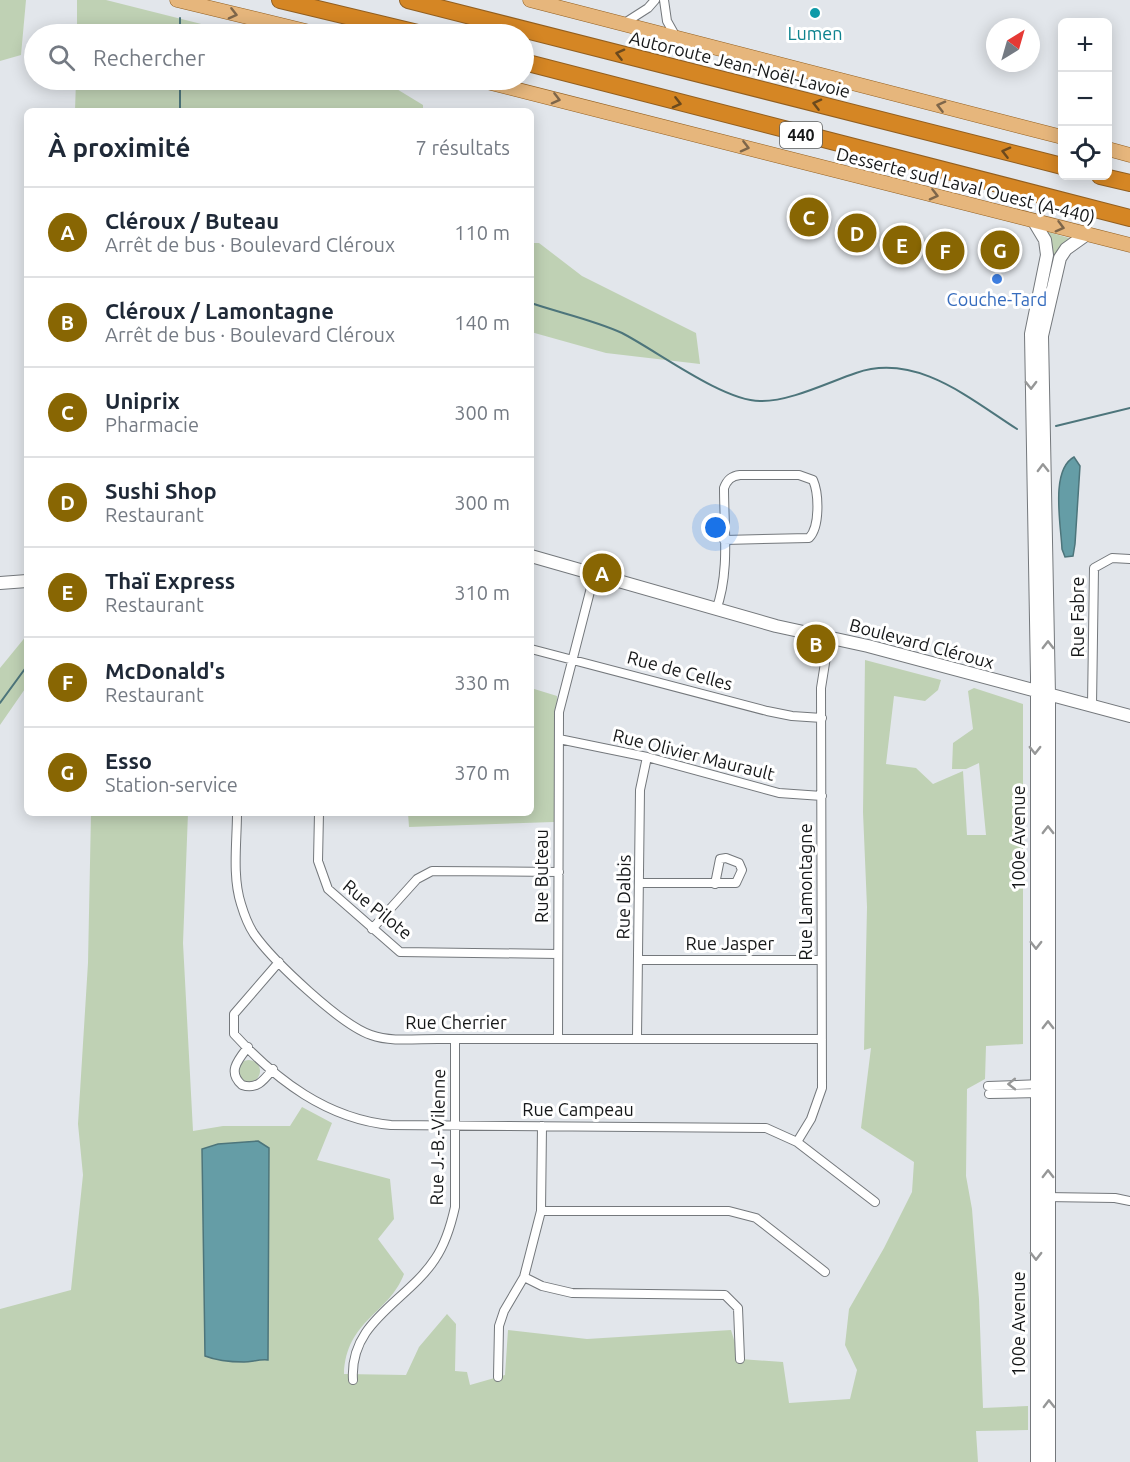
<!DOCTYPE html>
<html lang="fr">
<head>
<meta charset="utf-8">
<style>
  :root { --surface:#fff; --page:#f6f6f7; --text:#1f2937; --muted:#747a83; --line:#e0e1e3; --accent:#886603 }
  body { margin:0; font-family:Ubuntu,sans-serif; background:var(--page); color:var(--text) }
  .controls { position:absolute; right:18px; top:18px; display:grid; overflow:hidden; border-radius:9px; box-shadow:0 3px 15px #0003 }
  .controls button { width:54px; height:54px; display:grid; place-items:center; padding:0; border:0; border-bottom:2px solid var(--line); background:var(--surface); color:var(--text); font:30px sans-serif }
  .compass { position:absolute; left:986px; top:18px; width:54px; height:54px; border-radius:50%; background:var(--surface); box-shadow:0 3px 15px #0003; rotate:37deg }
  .you { position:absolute; left:716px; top:528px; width:21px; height:21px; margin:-15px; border:4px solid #fff; border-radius:50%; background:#1a73e8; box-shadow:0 0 0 9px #1a73e833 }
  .badge { display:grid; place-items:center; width:39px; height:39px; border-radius:50%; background:var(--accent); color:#fff; font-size:20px; font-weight:700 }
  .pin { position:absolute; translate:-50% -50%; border:3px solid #fff; box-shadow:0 2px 6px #0006 }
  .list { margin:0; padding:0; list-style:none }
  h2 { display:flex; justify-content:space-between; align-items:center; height:78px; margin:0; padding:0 24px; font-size:26px }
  h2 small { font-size:20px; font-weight:400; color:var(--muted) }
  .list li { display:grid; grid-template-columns:39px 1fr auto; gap:18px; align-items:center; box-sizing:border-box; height:90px; padding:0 24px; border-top:2px solid var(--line) }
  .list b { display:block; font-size:22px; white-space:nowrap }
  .list p { margin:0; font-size:20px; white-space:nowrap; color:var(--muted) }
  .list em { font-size:20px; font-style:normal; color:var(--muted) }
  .icon { flex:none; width:33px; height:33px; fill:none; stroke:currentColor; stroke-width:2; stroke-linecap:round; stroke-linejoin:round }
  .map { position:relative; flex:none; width:1130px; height:1462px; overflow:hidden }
  .search { position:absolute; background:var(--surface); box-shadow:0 3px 15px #0003; left:24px; top:24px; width:510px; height:66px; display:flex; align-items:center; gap:15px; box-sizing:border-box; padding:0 21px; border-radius:33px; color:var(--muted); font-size:22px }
  .panel { position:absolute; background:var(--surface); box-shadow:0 3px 15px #0003; left:24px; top:108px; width:510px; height:708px; border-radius:9px }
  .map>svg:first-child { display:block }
  .green { fill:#bfd1b4 }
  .water { fill:#659da6; stroke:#4d757b; stroke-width:1.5 }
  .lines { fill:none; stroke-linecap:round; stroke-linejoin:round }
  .stream { stroke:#4d757b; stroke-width:2 }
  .street-casing { stroke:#74787c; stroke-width:10 }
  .secondary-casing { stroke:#74787c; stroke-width:14 }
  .primary-casing { stroke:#925f20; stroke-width:15 }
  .highway-casing { stroke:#925f20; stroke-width:18 }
  .street { stroke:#fff; stroke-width:8 }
  .secondary { stroke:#fff; stroke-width:12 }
  .primary { stroke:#e6b67c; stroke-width:14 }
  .highway { stroke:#d58624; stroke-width:16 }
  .oneway { stroke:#7e664a }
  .oneway2 { stroke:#6b491d }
  .oneway3 { stroke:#969797 }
  .culture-dot { fill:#0f9aa8; stroke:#fff; stroke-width:2 }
  .shop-dot { fill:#3f7fe0; stroke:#fff; stroke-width:2 }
  .labels { text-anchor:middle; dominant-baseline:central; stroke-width:6; stroke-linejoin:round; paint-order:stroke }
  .shield { fill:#fff; stroke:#5b5d5d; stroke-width:1.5 }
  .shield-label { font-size:16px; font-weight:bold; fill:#151718 }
  .culture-label { font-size:18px; fill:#0d838f; stroke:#fff }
  .street-label { font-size:18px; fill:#151718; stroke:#fff }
  .shop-label { font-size:18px; fill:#366cbe; stroke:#fff }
</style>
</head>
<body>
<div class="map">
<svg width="1130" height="1462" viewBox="0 0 1130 1462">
  <rect width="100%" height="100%" fill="#e2e6eb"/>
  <path class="green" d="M0 0H26L21 55 0 61Z
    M77 0H106L241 34H77Z
    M76 80H382L423 105V111H75Z
    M1045 231 1072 239 1044 300 1050 259Z
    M531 243H539L582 276 696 333 700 364 606 353 531 332Z
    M27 635V686L0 725V668Z
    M865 660 941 680 938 690 925 701 894 696 886 764 916 768 933 784 963 771 967 835H986L979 763 966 769H952L953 743 973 729 968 691 974 688 1023 704V1044L986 1046 985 1079 967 1089 966 1176 972 1209 979 1299 983 1408 1028 1406V1430L976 1431 978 1462H0V1309L71 1290 83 1175 78 1124 88 963 91 813H188L183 943 193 1131 223 1126H290L302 1107 332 1123 317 1160 390 1179 394 1219 378 1239 404 1274C389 1314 346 1320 344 1374L406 1375 419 1347 447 1314 456 1324 455 1371 467 1372 470 1385 505 1375 508 1330 587 1339 731 1330 740 1359 783 1362 789 1403 850 1399 857 1370 845 1345 849 1309 884 1248 912 1192 914 1162 861 1128 871 1048 864 1050 867 907 863 812Z
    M531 688 557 696 554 822 409 827 408 813H531Z
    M238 1071a11 11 0 1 1 22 0a11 11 0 1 1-22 0Z"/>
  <path class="water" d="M1074 457 1080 466 1075 544 1073 556 1065 557 1062 549C1061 525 1050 470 1074 457Z
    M258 1141 269 1148 268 1360C259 1359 252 1362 244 1362 232 1362 215 1360 205 1356L202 1149 218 1144Z"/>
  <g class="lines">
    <path class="stream" d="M180 18V34
      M180 80V111
      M531 303C560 313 594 320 622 333 657 351 723 401 760 401 789 402 829 382 856 373 916 352 970 399 1017 429
      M1056 426 1130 408
      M0 703 27 666"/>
    <defs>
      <path id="street" d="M664 0 667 21 676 37
        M623 24 648 8 655 0
        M716 610C730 573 724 528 724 488 727 480 731 476 740 475H799L813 480C819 494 820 527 809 538L724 540
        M531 649 767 711 792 716 822 718
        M1092 705 1094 568 1112 558 1130 559
        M559 739 647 757 779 793 822 796
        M237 813C237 842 232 876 241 904 244 914 248 925 254 934 273 961 341 1025 371 1035 393 1043 421 1038 444 1039H822
        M319 813 318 861 328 889 400 952 558 954
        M640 883H736L742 870 739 863 726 858 720 859 715 884
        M372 929 417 879 432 871 559 872
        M639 960H821
        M279 962 234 1014V1034C276 1080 327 1119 391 1125L766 1128 797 1142 875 1202
        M637 1037 640 790 647 757
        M558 1038 559 712 594 576
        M248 1047C238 1060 227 1072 242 1085 257 1090 264 1080 273 1069
        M988 1086 1042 1084
        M989 1094 1040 1093
        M797 1142 811 1119 822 1088 821 688 829 638
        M1045 1197 1115 1198 1130 1201
        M541 1211H729L756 1218 825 1272
        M524 1277 542 1286 572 1293 725 1295 738 1308 740 1359
        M498 1377 499 1326 504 1311 524 1277 541 1211 542 1126
        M353 1380C349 1321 407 1302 435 1259 446 1243 451 1225 455 1207V1039"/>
      <path id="secondary" d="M1033 220 1045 240 1047 255 1031 334 1037 677V1462
        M531 556 776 626 868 646 1130 716
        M0 583 27 581
        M1049 1462V695L1042 336 1060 258 1066 249 1087 234"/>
      <path id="primary" d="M177 0 318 34
        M530 0 1062 137
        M479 80 1130 245
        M1108 149 1130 155"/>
      <path id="highway" d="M280 0 422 34
        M408 0 1062 166
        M316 34H322
        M524 62 1130 218
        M1100 176 1130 183"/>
    </defs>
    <use href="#street" class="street-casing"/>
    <use href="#secondary" class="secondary-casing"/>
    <use href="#primary" class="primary-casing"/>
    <use href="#highway" class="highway-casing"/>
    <use href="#street" class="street"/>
    <use href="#secondary" class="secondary"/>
    <use href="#primary" class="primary"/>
    <use href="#highway" class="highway"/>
  </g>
  <defs><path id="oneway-chevron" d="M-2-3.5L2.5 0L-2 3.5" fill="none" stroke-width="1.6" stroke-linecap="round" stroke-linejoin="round" transform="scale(1.5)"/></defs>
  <g class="oneway">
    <use href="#oneway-chevron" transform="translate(233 14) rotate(14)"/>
    <use href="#oneway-chevron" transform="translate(556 99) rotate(14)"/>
    <use href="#oneway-chevron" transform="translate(941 106) rotate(-166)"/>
    <use href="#oneway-chevron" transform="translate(745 147) rotate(14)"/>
    <use href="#oneway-chevron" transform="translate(934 195) rotate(14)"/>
    <use href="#oneway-chevron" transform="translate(1060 227) rotate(15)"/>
  </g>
  <g class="oneway2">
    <use href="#oneway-chevron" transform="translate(620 54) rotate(-166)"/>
    <use href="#oneway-chevron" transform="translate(677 103) rotate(14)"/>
    <use href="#oneway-chevron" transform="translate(817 104) rotate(-166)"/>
    <use href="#oneway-chevron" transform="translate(1006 152) rotate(-166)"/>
  </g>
  <g class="oneway3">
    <use href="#oneway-chevron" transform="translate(1031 385) rotate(89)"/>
    <use href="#oneway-chevron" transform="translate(1043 468) rotate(-91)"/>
    <use href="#oneway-chevron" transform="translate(1048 645) rotate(-90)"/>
    <use href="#oneway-chevron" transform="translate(1035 750) rotate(90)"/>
    <use href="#oneway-chevron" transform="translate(1048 830) rotate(-90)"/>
    <use href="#oneway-chevron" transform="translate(1036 945) rotate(90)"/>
    <use href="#oneway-chevron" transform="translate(1048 1025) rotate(-90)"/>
    <use href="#oneway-chevron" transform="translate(1012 1084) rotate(179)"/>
    <use href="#oneway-chevron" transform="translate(1048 1174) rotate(-90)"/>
    <use href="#oneway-chevron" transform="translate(1036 1256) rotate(90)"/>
    <use href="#oneway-chevron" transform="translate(1049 1404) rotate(-91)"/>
  </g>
  <circle class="culture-dot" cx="815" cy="13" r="6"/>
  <circle class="shop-dot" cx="997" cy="279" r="6"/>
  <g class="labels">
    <rect class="shield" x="780" y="122" width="42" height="26" rx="4.5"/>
    <g class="shield-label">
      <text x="801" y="135">440</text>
    </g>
    <g class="culture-label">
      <text x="815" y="33">Lumen</text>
    </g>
    <g class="street-label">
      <text transform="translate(740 64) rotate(14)">Autoroute Jean-Noël-Lavoie</text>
      <text transform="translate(966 185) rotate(14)">Desserte sud Laval Ouest (A-440)</text>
      <text transform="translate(1077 617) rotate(-90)">Rue Fabre</text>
      <text transform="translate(922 643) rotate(15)">Boulevard Cléroux</text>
      <text transform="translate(680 670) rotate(15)">Rue de Celles</text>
      <text transform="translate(694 754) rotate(14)">Rue Olivier Maurault</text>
      <text transform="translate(1018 838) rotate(-90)">100e Avenue</text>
      <text transform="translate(541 876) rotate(-90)">Rue Buteau</text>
      <text transform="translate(805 892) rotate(-90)">Rue Lamontagne</text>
      <text transform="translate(623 897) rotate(-89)">Rue Dalbis</text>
      <text transform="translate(378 909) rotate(39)">Rue Pilote</text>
      <text x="730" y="943">Rue Jasper</text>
      <text x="456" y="1022">Rue Cherrier</text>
      <text x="578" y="1109">Rue Campeau</text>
      <text transform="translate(437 1137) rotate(-89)">Rue J.-B.-Vilenne</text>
      <text transform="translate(1018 1324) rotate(-90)">100e Avenue</text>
    </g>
    <g class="shop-label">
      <text x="997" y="299">Couche-Tard</text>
    </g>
  </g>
</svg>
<div class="controls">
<button>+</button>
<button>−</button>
<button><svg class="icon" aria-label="locate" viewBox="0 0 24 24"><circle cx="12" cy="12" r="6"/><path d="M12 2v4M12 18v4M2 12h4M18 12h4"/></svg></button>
</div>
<svg class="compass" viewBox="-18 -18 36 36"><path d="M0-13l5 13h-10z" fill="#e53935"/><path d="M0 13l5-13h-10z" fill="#747a83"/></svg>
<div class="you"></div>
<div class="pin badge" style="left:602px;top:573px">A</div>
<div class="pin badge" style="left:816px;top:644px">B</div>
<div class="pin badge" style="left:809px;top:217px">C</div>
<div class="pin badge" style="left:857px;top:233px">D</div>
<div class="pin badge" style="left:902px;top:245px">E</div>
<div class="pin badge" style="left:945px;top:251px">F</div>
<div class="pin badge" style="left:1000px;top:250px">G</div>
<div class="search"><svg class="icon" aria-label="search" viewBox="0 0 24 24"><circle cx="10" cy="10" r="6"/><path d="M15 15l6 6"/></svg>Rechercher</div>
<section class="panel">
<h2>À proximité<small>7 résultats</small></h2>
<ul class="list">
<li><span class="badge">A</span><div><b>Cléroux / Buteau</b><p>Arrêt de bus · Boulevard Cléroux</p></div><em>110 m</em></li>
<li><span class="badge">B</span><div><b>Cléroux / Lamontagne</b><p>Arrêt de bus · Boulevard Cléroux</p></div><em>140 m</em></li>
<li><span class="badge">C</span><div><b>Uniprix</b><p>Pharmacie</p></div><em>300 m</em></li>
<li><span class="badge">D</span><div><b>Sushi Shop</b><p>Restaurant</p></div><em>300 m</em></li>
<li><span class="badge">E</span><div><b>Thaï Express</b><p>Restaurant</p></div><em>310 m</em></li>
<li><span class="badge">F</span><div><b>McDonald's</b><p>Restaurant</p></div><em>330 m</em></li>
<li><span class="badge">G</span><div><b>Esso</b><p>Station-service</p></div><em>370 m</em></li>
</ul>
</section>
</div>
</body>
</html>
